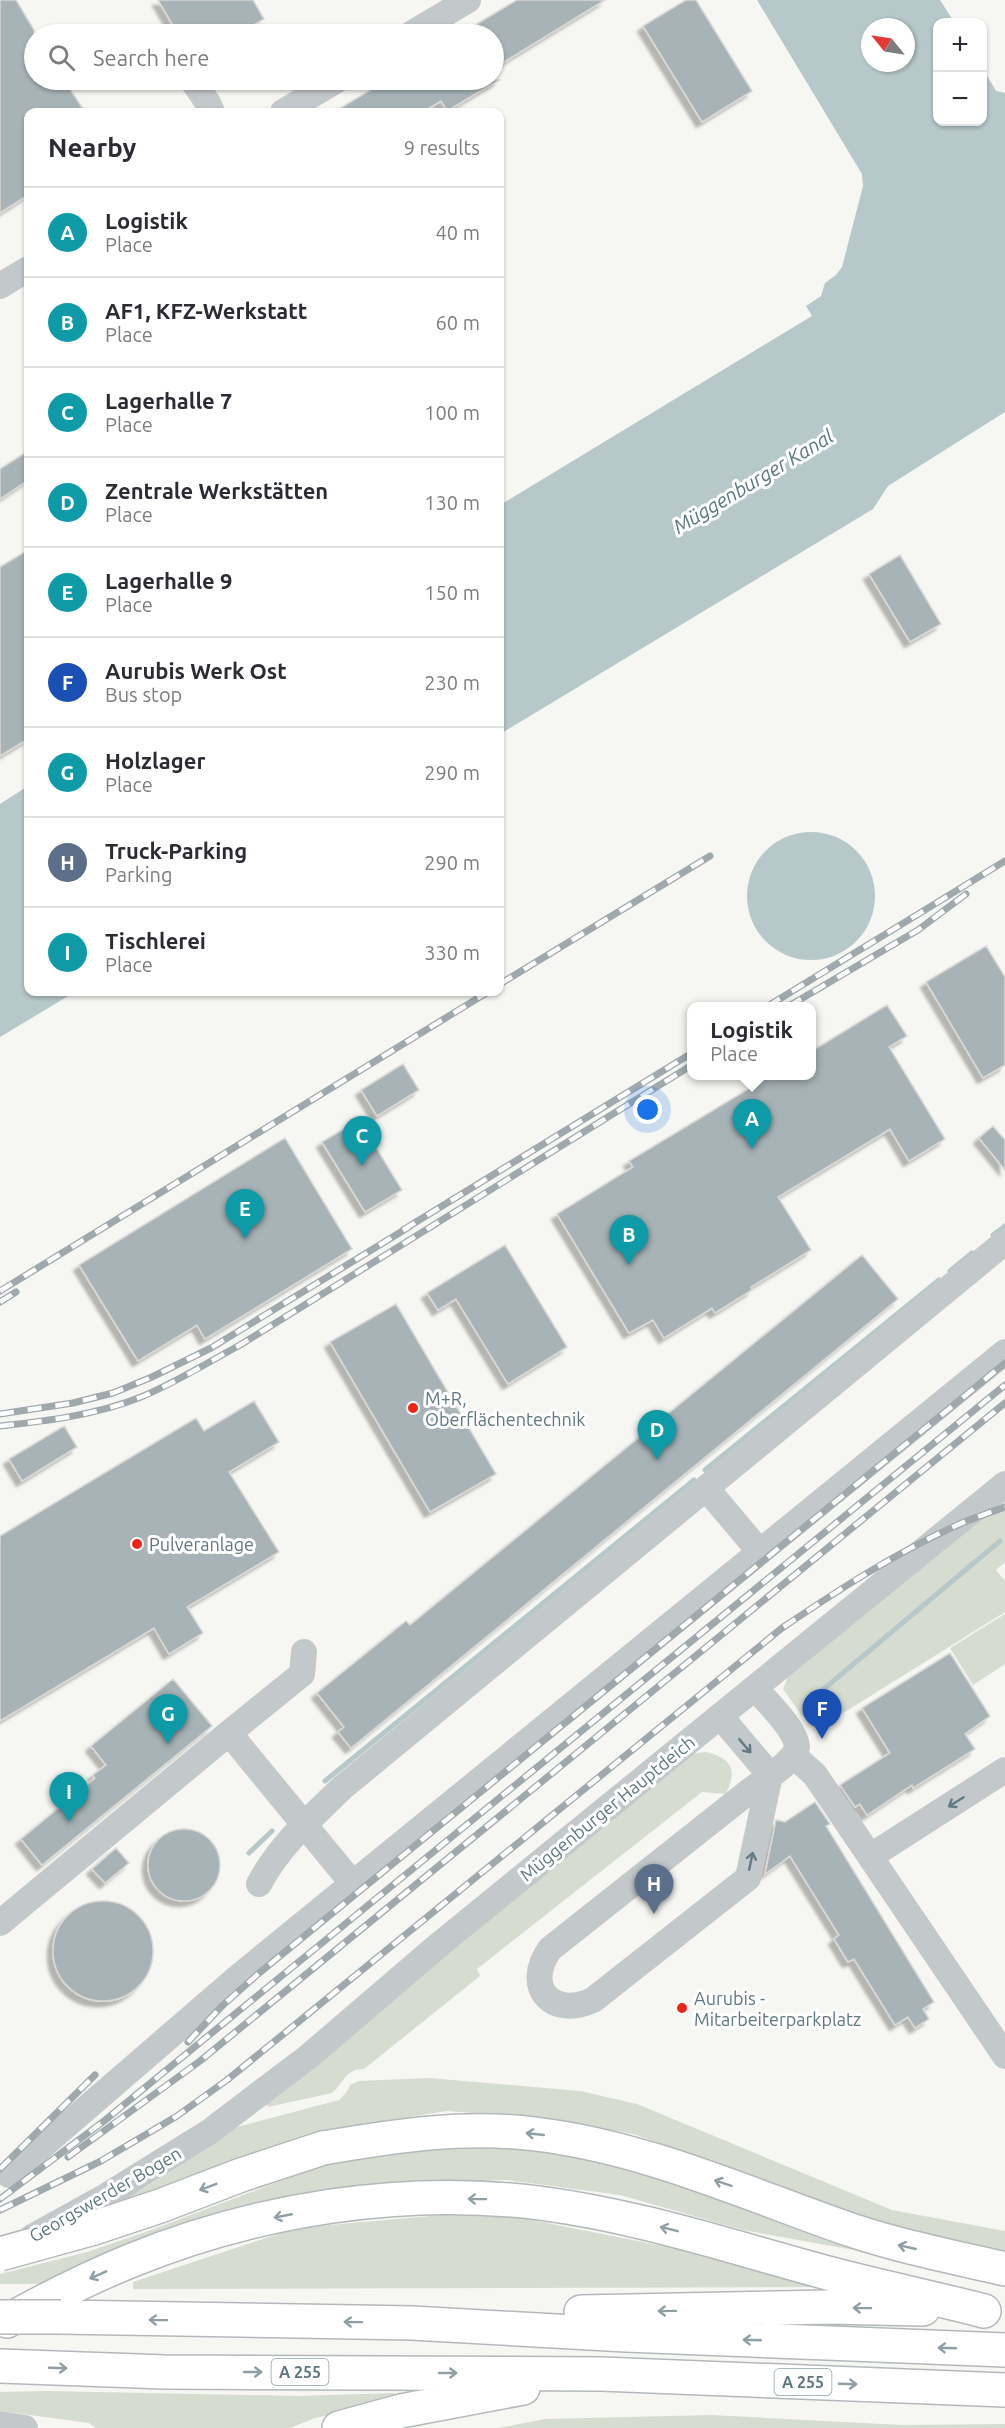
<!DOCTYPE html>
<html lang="en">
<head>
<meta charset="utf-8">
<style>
  :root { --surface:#fff; --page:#f2f2f3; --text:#2b2b33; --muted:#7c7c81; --line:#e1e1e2; --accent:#0f766e }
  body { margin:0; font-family:Ubuntu,sans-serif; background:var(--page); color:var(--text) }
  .controls { position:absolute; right:18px; top:18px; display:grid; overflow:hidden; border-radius:12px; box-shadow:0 2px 4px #0004 }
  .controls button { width:54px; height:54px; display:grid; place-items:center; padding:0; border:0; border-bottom:2px solid var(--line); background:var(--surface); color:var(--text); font:30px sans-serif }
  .compass { position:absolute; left:861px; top:18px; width:54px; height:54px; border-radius:50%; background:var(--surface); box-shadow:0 2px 4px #0004; rotate:300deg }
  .you { position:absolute; left:648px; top:1110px; width:21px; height:21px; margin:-15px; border:4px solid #fff; border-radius:50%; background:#1a73e8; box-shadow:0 0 0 9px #1a73e833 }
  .badge { display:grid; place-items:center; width:39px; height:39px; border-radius:50%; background:var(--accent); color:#fff; font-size:20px; font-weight:700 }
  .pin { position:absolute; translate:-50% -50px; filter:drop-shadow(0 2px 3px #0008) }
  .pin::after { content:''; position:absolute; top:32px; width:21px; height:18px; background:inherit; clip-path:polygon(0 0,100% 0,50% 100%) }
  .popup { position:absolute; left:687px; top:1002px; width:129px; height:78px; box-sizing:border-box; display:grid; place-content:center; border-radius:12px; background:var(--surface); filter:drop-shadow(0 2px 4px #0005); font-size:20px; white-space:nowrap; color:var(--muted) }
  .popup b { font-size:22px; color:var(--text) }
  .popup::after { content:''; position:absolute; left:50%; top:100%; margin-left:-12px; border:12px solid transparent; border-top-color:var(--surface) }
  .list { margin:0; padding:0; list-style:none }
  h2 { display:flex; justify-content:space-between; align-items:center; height:78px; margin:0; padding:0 24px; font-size:26px }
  h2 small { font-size:20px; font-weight:400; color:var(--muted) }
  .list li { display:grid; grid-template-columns:39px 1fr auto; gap:18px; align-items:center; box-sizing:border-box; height:90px; padding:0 24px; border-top:2px solid var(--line) }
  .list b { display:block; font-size:22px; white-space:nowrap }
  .list p { margin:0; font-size:20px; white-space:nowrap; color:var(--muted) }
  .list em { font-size:20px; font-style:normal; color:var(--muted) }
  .icon { flex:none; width:33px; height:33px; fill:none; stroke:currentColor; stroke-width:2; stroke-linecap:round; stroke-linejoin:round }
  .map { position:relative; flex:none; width:1005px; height:2428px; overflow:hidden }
  .search { position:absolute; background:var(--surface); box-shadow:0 2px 4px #0004; left:24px; top:24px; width:480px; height:66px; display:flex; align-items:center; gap:15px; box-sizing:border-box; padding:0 21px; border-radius:33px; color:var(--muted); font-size:22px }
  .panel { position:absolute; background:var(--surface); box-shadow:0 2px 4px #0004; left:24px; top:108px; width:480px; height:888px; border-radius:12px }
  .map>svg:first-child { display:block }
  .green { fill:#d7dcd1 }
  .water { fill:#b6c8ca; fill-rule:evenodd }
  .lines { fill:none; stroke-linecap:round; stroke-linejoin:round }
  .stream { stroke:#b6c8ca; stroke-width:5 }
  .building { fill:#a7b3b7; stroke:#d8d7d5; stroke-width:1.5; filter:url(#shadow) }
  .highway-casing { stroke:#b3b9bb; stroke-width:36 }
  .minor { stroke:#c3c8cb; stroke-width:26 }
  .highway { stroke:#fff; stroke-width:33 }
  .rail-casing { stroke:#9fa9ad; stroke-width:7 }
  .rail { stroke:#fff; stroke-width:4.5; stroke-dasharray:14; stroke-linecap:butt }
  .highway-bridge-casing { stroke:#b3b9bb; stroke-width:36; stroke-linecap:butt }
  .highway-bridge { stroke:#fff; stroke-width:33 }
  .oneway { stroke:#637b84 }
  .oneway2 { stroke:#8ea0a6 }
  .poi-dot { fill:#f32416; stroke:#fff; stroke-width:2 }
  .labels { text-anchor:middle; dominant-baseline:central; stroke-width:6; stroke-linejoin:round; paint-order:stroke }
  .shield { fill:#fff; stroke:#8ea0a6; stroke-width:1.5 }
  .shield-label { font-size:16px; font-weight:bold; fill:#5e7780 }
  .poi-label { font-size:18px; fill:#5e7780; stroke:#fff; text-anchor:start }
  .street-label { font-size:18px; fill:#5e7780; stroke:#fff }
  .water-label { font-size:20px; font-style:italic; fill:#59787c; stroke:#fff }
</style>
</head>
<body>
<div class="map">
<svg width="1005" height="2428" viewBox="0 0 1005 2428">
  <defs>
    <filter id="shadow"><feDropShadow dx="-5.5" dy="5.5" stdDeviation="1.5" flood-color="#0004"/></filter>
  </defs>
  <rect width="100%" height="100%" fill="#f6f6f2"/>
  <path class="green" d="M1005 1498V1562L996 1570 1005 1581V1612L832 1720 818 1709 807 1718 802 1716 783 1689 789 1674Z
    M1005 1614V1664L973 1685 950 1648Z
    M706 1752C733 1759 737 1770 726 1794L702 1792 477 1969 480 1976 364 2069C345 2069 344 2083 332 2093L268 2107 266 2104 368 2017 687 1757 696 1753Z
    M429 2078 580 2091 637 2104 892 2210 1005 2231V2255L867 2219 743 2172 633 2134 540 2118 447 2111 317 2132 259 2151 91 2217 154 2182 237 2127 339 2100 346 2093 350 2085 359 2081Z
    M462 2138 620 2161 898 2258 743 2230 620 2195 506 2180 374 2185 50 2284H0V2274L87 2252 151 2230 347 2156Z
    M487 2211 713 2256 828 2287 133 2289V2282L296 2228Z
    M48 2391 299 2396 394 2393 404 2399 315 2418 290 2428H96L89 2423 0 2411V2392Z
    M712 2415 902 2425 1005 2424V2428H499L545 2419Z"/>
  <path class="water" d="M757 0H940L954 22H938V122H982L983 69 996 91 1005 93V412L888 486 873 509 500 734V505L812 316 806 306 821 296 825 283 836 275 842 267 863 186 862 174ZM870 27H906V63H870Z
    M28 786V992H75L0 1037V804Z
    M747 896a64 64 0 1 1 128 0a64 64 0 1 1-128 0Z"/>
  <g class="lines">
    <path class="stream" d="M993 1235 1005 1226
      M950 1271 972 1253
      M705 1470 939 1280
      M813 1698 1000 1541
      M325 1781 694 1480
      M249 1853 272 1831"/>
  </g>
  <path class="building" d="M0 0H16L34 30V80H64L85 112H28V195L0 213Z
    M158 0H253L264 19 237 34H178Z
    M517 0H605L494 68V34H460Z
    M686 0H696L752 91 702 122 643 26Z
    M387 80H499L447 111 441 101 422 112H334Z
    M28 451V480L0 499V469Z
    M28 550V739L0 756V567Z
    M900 555 941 624 910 642 869 574Z
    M986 946 1005 977V1065L983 1078 926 982Z
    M887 1005 907 1036 889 1047 945 1139 909 1161 890 1129 778 1197 811 1250 751 1287 752 1290 715 1313 712 1308 664 1338 653 1320 629 1333 557 1214 633 1167 629 1161 770 1076H812V1051Z
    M403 1064 419 1090 377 1116 361 1090Z
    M359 1120 402 1190 365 1212 322 1142Z
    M993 1126 1005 1140V1170L979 1138Z
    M285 1138 352 1249 205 1339 197 1325 138 1361 79 1265Z
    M505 1245 567 1347 508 1384 456 1299 438 1310 427 1293Z
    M862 1255 898 1299 351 1748 338 1732 344 1727 317 1693 406 1621 410 1625Z
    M396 1304 496 1474 430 1512 330 1342Z
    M254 1401 279 1442 229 1472 279 1552 187 1607 203 1633 169 1654 154 1628 0 1721V1536L196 1418 204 1431Z
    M64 1426 77 1447 22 1481 9 1459Z
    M950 1653 990 1716 965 1734 975 1749 913 1788 912 1785 867 1815 860 1804 855 1807 840 1785 890 1753 862 1708Z
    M173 1679 212 1726 42 1865 21 1839 95 1778 93 1775 106 1765 91 1746Z
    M815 1802 830 1824 826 1826 934 2002 923 2009 929 2019 915 2028 908 2017 895 2025 854 1959 848 1962 834 1939 839 1935 790 1856 765 1874 776 1820 785 1822Z
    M148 1865a36 36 0 1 1 72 0a36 36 0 1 1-72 0Z
    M116 1848 129 1863 105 1883 92 1869Z
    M53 1951a50 50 0 1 1 100 0a50 50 0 1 1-100 0Z"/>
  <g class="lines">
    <defs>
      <path id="highway" d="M323 2148C394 2136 463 2125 535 2134 645 2147 747 2194 851 2230 902 2247 953 2257 1005 2269
        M581 2312 829 2307 923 2309
        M61 2317 412 2323 626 2335 1005 2350
        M7 2321C47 2299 88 2278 130 2261 257 2209 403 2186 539 2203 641 2216 737 2249 835 2275 885 2288 934 2298 984 2311
        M0 2366 165 2372 601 2374 1005 2390
        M339 2428 401 2411 523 2388"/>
    </defs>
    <use href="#highway" class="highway-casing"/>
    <path class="minor" d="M411 34 468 0
      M192 80 208 103 212 112
      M283 112 337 80
      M0 286 28 269
      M706 1488 760 1552
      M304 1652 302 1674 229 1733 353 1884
      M755 1688C767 1702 796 1729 797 1747 797 1760 758 1784 747 1793 682 1845 616 1897 550 1949 523 1987 552 2019 593 2000L748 1878 770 1775
      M720 1716 770 1775
      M794 1756 815 1775 1005 2056
      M871 1856 1005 1770
      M259 1884C279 1846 312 1817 343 1787L1005 1242
      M0 1923 229 1733
      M9 2175 237 1978 1005 1352
      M32 2237 106 2196 209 2132 308 2057 440 1944 1005 1484
      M0 2424 25 2428"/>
    <use href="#highway" class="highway"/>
    <defs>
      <path id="rail" d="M500 984 710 856
        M768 1006 1005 861
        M789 1006 918 930 966 894
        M403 1230 692 1053
        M0 1291 488 992
        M0 1302 16 1292
        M0 1414 73 1403 113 1393 152 1377 211 1348 409 1227
        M0 1426C47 1421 96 1415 141 1397 175 1383 207 1363 240 1345L692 1065
        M188 2042 222 2006 258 1974 1005 1363
        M68 2157 200 2061 1005 1403
        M0 2169 95 2075
        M0 2199 104 2121 1005 1385
        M0 2210 101 2161 177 2116 227 2080 782 1628C837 1591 892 1555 953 1527 970 1519 988 1513 1005 1507"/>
    </defs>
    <use href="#rail" class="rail-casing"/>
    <use href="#rail" class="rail"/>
    <defs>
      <path id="highway-bridge" d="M0 2254 94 2228 160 2206 241 2175 323 2148
        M0 2317H61"/>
    </defs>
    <use href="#highway-bridge" class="highway-bridge-casing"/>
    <use href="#highway-bridge" class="highway-bridge"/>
  </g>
  <defs><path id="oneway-shaft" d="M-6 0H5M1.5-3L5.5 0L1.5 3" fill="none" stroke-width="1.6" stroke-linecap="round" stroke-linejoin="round" transform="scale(1.5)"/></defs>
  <g class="oneway">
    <use href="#oneway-shaft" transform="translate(745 1746) rotate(50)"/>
    <use href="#oneway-shaft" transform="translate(956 1802) rotate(148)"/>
    <use href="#oneway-shaft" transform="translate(751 1861) rotate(-78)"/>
  </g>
  <g class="oneway2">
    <use href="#oneway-shaft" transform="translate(535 2134) rotate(-174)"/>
    <use href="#oneway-shaft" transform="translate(723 2183) rotate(-161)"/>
    <use href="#oneway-shaft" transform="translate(208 2187) rotate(159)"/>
    <use href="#oneway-shaft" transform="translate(477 2199) rotate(-179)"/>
    <use href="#oneway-shaft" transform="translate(283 2216) rotate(169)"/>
    <use href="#oneway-shaft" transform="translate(669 2229) rotate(-166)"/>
    <use href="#oneway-shaft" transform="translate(907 2247) rotate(-167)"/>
    <use href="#oneway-shaft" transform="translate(98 2275) rotate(156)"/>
    <use href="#oneway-shaft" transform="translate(862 2308) rotate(-179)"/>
    <use href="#oneway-shaft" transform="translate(667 2311) rotate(179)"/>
    <use href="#oneway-shaft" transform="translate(158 2320) rotate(-179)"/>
    <use href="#oneway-shaft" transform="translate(353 2322) rotate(-179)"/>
    <use href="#oneway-shaft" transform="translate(752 2340) rotate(-178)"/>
    <use href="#oneway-shaft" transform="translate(947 2348) rotate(-178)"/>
    <use href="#oneway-shaft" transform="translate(58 2368) rotate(2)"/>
    <use href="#oneway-shaft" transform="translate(253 2372)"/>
    <use href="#oneway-shaft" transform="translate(448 2373)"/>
    <use href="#oneway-shaft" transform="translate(848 2384) rotate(2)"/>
  </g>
  <g class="poi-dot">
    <circle cx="413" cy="1408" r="6"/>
    <circle cx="137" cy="1544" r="6"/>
    <circle cx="682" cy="2008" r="6"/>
  </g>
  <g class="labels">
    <g class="shield">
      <rect x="271.5" y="2359" width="57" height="26" rx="4.5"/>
      <rect x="774.5" y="2369" width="57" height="26" rx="4.5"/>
    </g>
    <g class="shield-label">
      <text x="300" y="2372">A 255</text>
      <text x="803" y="2382">A 255</text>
    </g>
    <g class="poi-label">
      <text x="425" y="1398">M+R,<tspan x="425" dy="21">Oberflächentechnik</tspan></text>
      <text x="149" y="1544">Pulveranlage</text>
      <text x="694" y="1998">Aurubis -<tspan x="694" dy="21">Mitarbeiterparkplatz</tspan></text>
    </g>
    <g class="street-label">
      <text transform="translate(607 1808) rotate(-39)">Müggenburger Hauptdeich</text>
      <text transform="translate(105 2194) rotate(-30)">Georgswerder Bogen</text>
    </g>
    <g class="water-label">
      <text transform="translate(753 481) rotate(-31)">Müggenburger Kanal</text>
    </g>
  </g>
</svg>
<div class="controls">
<button>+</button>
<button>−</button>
</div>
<svg class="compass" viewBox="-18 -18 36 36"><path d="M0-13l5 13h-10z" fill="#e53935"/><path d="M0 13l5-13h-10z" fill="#7c7c81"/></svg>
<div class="you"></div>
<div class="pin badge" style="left:752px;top:1149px;background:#0f9aa8">A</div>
<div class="popup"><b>Logistik</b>Place</div>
<div class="pin badge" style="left:629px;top:1265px;background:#0f9aa8">B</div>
<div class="pin badge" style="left:362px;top:1166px;background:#0f9aa8">C</div>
<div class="pin badge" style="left:657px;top:1460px;background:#0f9aa8">D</div>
<div class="pin badge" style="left:245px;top:1239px;background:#0f9aa8">E</div>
<div class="pin badge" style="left:822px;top:1739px;background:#1a4fb4">F</div>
<div class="pin badge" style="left:168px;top:1744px;background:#0f9aa8">G</div>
<div class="pin badge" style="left:654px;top:1914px;background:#5c6f8a">H</div>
<div class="pin badge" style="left:69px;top:1822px;background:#0f9aa8">I</div>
<div class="search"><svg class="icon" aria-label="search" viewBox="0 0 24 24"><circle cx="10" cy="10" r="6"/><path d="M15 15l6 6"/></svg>Search here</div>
<section class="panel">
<h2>Nearby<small>9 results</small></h2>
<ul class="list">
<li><span class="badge" style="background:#0f9aa8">A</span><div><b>Logistik</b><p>Place</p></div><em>40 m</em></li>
<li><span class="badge" style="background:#0f9aa8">B</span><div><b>AF1, KFZ-Werkstatt</b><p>Place</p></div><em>60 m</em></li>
<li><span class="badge" style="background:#0f9aa8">C</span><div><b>Lagerhalle 7</b><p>Place</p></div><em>100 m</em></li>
<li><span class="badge" style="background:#0f9aa8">D</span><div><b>Zentrale Werkstätten</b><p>Place</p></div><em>130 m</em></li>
<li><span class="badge" style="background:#0f9aa8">E</span><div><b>Lagerhalle 9</b><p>Place</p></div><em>150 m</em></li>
<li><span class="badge" style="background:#1a4fb4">F</span><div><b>Aurubis Werk Ost</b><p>Bus stop</p></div><em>230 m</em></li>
<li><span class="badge" style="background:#0f9aa8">G</span><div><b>Holzlager</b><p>Place</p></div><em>290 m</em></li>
<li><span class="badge" style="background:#5c6f8a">H</span><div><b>Truck-Parking</b><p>Parking</p></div><em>290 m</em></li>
<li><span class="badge" style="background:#0f9aa8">I</span><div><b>Tischlerei</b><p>Place</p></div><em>330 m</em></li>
</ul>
</section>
</div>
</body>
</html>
